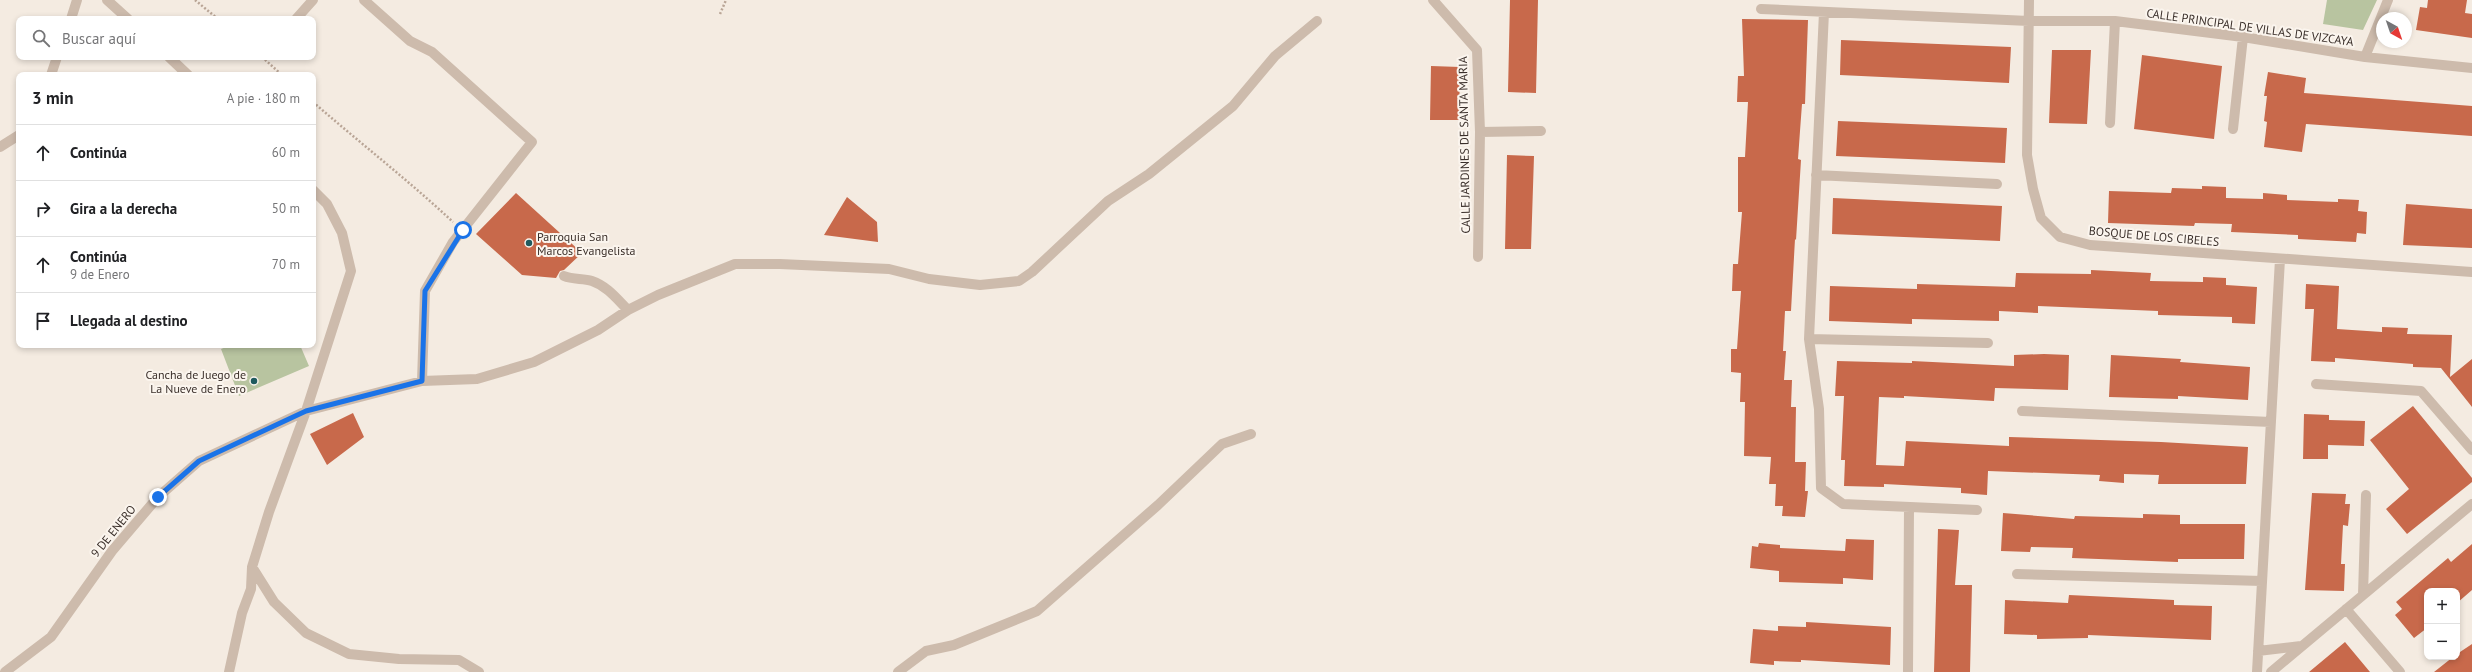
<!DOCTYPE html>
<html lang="es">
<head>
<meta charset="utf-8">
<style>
  :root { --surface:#fff; --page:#f6f6f6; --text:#202124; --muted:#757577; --line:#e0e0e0 }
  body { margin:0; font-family:"PT Sans",sans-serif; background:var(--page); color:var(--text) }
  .controls { position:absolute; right:12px; bottom:12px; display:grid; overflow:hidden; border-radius:8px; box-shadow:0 2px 6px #0003 }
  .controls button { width:36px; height:36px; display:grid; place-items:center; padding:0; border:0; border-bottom:1px solid var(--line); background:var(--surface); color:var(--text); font:20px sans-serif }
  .compass { position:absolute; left:2376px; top:12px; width:36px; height:36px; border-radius:50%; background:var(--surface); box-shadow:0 2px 6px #0003; rotate:140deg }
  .stop { position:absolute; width:12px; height:12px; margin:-9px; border:3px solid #1a73e8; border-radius:50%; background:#fff }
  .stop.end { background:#1a73e8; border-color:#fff; box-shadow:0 1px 4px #0008 }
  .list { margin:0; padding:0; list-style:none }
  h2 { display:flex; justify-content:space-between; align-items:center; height:52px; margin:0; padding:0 16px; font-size:17px }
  h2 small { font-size:13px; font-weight:400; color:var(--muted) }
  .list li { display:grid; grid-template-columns:26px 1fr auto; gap:12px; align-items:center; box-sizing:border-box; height:56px; padding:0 16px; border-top:1px solid var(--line) }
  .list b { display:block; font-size:15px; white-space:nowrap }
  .list p { margin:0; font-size:13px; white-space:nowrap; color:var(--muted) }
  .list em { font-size:13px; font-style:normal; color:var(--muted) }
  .icon { flex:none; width:22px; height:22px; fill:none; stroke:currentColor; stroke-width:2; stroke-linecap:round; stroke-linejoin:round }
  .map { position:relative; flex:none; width:2472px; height:672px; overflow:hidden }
  .search { position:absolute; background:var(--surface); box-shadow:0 2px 6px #0003; left:16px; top:16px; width:300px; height:44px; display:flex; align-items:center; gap:10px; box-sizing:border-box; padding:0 14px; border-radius:8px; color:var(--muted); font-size:15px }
  .panel { position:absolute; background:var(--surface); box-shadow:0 2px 6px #0003; left:16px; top:72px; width:300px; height:276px; border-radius:8px }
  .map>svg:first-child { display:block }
  .green { fill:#b8c4a0 }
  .building { fill:#c8694b }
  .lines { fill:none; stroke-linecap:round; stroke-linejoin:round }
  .path { stroke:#b9a596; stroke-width:2.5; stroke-dasharray:2 2; stroke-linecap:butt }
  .minor { stroke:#cdbbac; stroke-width:10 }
  .route { stroke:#1a73e8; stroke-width:5 }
  .poi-dot { fill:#1f5a5e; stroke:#fbf5ee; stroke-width:1.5 }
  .labels { text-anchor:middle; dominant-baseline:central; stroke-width:4; stroke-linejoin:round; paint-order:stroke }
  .street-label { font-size:12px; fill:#3b302b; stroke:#fbf5ee }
  .poi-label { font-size:12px; fill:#3b302b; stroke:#fbf5ee; text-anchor:start }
</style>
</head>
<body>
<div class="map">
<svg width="2472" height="672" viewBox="0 0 2472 672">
  <rect width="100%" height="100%" fill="#f4ebe1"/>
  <path class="green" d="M2327 0H2377L2363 30 2323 24Z
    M231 345H300L309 366 239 396 221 349Z"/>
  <path class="building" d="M1510 0H1538L1536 93 1508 92Z
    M2428 0H2467L2465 13 2472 14V38L2416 30 2420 7 2427 8Z
    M1742 19 1808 20 1805 104H1802L1800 131 1798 159 1801 160 1796 240 1795 239 1791 311H1785L1783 351H1786L1784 380H1792L1791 407H1796L1795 462H1806L1805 491H1808L1805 517 1782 516 1783 506H1775L1776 484H1769L1771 457 1744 456 1745 402H1740L1741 373 1731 372V349H1737L1741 291H1732L1733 264H1738L1742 212H1738V157H1745L1748 102H1737L1738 76H1744Z
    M1841 40 2011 47 2009 83 1840 75Z
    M2052 50H2091L2087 124 2049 123Z
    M2142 55 2222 66 2214 139 2134 129Z
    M1431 66 1460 67 1459 120H1430Z
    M2268 72 2306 78 2304 93 2472 106V136L2306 124 2302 152 2264 147 2267 122 2264 121 2267 96H2264Z
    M1838 121 2007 128 2005 163 1836 156Z
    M1507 155 1534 156 1531 249H1505Z
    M2202 186 2226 187V198L2263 199V193L2287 195V200L2338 202V199L2359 200 2358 211 2367 212 2366 234 2357 233 2356 242 2298 239V235L2231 232 2232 224 2195 223 2194 226 2108 223 2109 191 2171 193 2172 188 2202 189Z
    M516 193 582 253 564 270 560 271 556 278 522 275 476 234Z
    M847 197 877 222 878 242 824 235Z
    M1833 198 2002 206 2000 241 1832 234Z
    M2406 204 2472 209V248L2403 245Z
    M2091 270 2151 273 2150 281 2203 282V277L2226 278V285L2257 287 2255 324 2232 323V317L2158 315V311L2038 306V313L1999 311V321L1912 319V324L1829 321 1830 286 1917 289V284L2015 287 2016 273 2091 274Z
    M2306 284 2339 286 2337 329 2382 332V327L2408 328 2407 334 2452 335 2450 377 2472 359V407L2441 368 2413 367V364L2335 358V362L2311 361 2314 309H2305Z
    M2044 354 2069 355 2068 390 1995 388 1994 401 1904 396V398L1879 397 1876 465 1904 466 1906 441 2009 446V437L2161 442 2248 447 2246 484H2158L2159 475 2124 474V483L2099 481 2100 475 1988 471 1987 495 1961 493V488L1884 484V487L1844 486 1845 460H1841L1844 396H1835L1837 361 1912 363V361L2014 366V355Z
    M2111 355 2181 359 2180 362 2250 367 2248 400 2178 396V399L2109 397Z
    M2413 406 2472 478V482L2407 534 2386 509 2409 489 2370 440Z
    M353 413 364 437 327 465 310 434Z
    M2304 414 2329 415V420L2365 421 2364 446 2328 445V459H2303Z
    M2312 493 2346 494 2345 504H2350L2348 526 2343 525 2341 564H2345L2344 591 2305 590Z
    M2003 513 2074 519 2075 516 2143 518V514L2180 515V524H2245L2244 559H2178V562L2072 558 2073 548 2031 547 2030 552 2001 551Z
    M1938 529 1959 530 1955 585H1972L1970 672H1934Z
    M1846 539 1874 540 1873 580 1843 578V584L1779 582V571L1750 568 1752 546 1758 547 1759 543 1780 545V548L1845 551Z
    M2472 544V590L2457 603V591H2427V628L2414 638 2395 615 2402 609 2396 602 2448 558 2451 562Z
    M2069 595 2174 600V605L2212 606 2211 640 2088 635V638L2037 639V635L2004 634 2005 600 2068 603Z
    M1806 622 1891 627 1890 665 1801 660V662L1774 661V665L1750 663 1753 629 1778 631V626L1806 627Z
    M2345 642 2370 672H2309Z
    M2472 644V672H2434L2453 657H2457V654Z"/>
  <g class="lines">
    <path class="path" d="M195 0 218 19
      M720 14 726 0
      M262 57 282 75
      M313 102C360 143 408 180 453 222"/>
    <path class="minor" d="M107 0 128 19
      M364 0 410 41 432 52 532 142 453 242 425 291 422 381
      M1433 0 1477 50 1480 132 1478 257
      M2029 0 2027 155 2033 189 2041 218 2060 237 2090 245 2472 272
      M1761 9 2029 21H2115L2243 37 2365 57 2472 68
      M1824 12 1809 339 1819 409 1821 488 1843 504 1977 510
      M71 19 77 0
      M296 19 313 0
      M169 57 188 75
      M2365 57 2388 0
      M51 75 57 57
      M2110 123 2115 21
      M2233 129 2243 37
      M1480 132 1541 131
      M0 147 19 135
      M1816 175 1997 184
      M564 276C573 280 583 278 592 281 607 286 617 299 628 310
      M1809 339 1988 343
      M2316 384 2421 391 2472 450
      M2022 411 2271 422
      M252 567 274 602 306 633 349 654 399 659 459 660 479 672
      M2017 574 2262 581
      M2363 595 2366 495
      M2346 609 2400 672
      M2258 651 2301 646
      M5 672 51 637 112 551 158 497 199 461 306 411 422 381 477 379 534 362 598 330 628 310 658 295 735 264H780L889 269 929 279 980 285 1019 281 1032 272 1108 201 1149 174 1233 106 1275 56 1317 21
      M229 672 242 613 251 589 252 567 269 512 306 411 351 271 342 233 327 204 313 190
      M898 672 926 651 954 645 1037 611 1158 505 1222 444 1251 434
      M1908 672 1909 507
      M2257 672 2280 259
      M2271 672 2472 504"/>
  </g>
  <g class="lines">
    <path class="route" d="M158 497 199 461 306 411 422 381 425 291 463 230"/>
  </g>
  <g class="poi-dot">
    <circle cx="529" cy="243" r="4"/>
    <circle cx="254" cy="381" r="4"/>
  </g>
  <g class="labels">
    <g class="street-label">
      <text transform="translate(2250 27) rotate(8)">CALLE PRINCIPAL DE VILLAS DE VIZCAYA</text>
      <text transform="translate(1464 145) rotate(-91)">CALLE JARDINES DE SANTA MARIA</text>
      <text transform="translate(2154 236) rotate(5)">BOSQUE DE LOS CIBELES</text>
      <text transform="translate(113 531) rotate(-51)">9 DE ENERO</text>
    </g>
    <g class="poi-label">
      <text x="537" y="236">Parroquia San<tspan x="537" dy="14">Marcos Evangelista</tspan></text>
      <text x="246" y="374" text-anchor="end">Cancha de Juego de<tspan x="246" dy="14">La Nueve de Enero</tspan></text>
    </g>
  </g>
</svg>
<div class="controls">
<button>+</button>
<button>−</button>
</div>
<svg class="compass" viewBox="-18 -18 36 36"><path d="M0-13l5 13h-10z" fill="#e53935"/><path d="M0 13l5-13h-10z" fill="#757577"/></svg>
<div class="stop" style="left:463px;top:230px"></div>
<div class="stop end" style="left:158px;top:497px"></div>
<div class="search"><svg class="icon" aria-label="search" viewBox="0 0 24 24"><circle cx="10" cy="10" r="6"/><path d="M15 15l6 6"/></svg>Buscar aquí</div>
<section class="panel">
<h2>3 min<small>A pie · 180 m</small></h2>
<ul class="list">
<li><svg class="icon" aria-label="ahead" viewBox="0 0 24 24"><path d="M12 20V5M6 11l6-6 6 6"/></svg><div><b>Continúa</b></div><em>60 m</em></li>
<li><svg class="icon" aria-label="right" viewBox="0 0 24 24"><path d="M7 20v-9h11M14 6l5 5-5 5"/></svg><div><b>Gira a la derecha</b></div><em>50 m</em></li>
<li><svg class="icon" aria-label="ahead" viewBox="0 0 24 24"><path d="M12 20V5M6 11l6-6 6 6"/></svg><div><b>Continúa</b><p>9 de Enero</p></div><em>70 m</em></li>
<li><svg class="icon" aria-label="arrive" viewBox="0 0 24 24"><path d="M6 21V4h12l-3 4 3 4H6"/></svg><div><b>Llegada al destino</b></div></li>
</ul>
</section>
</div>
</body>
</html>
